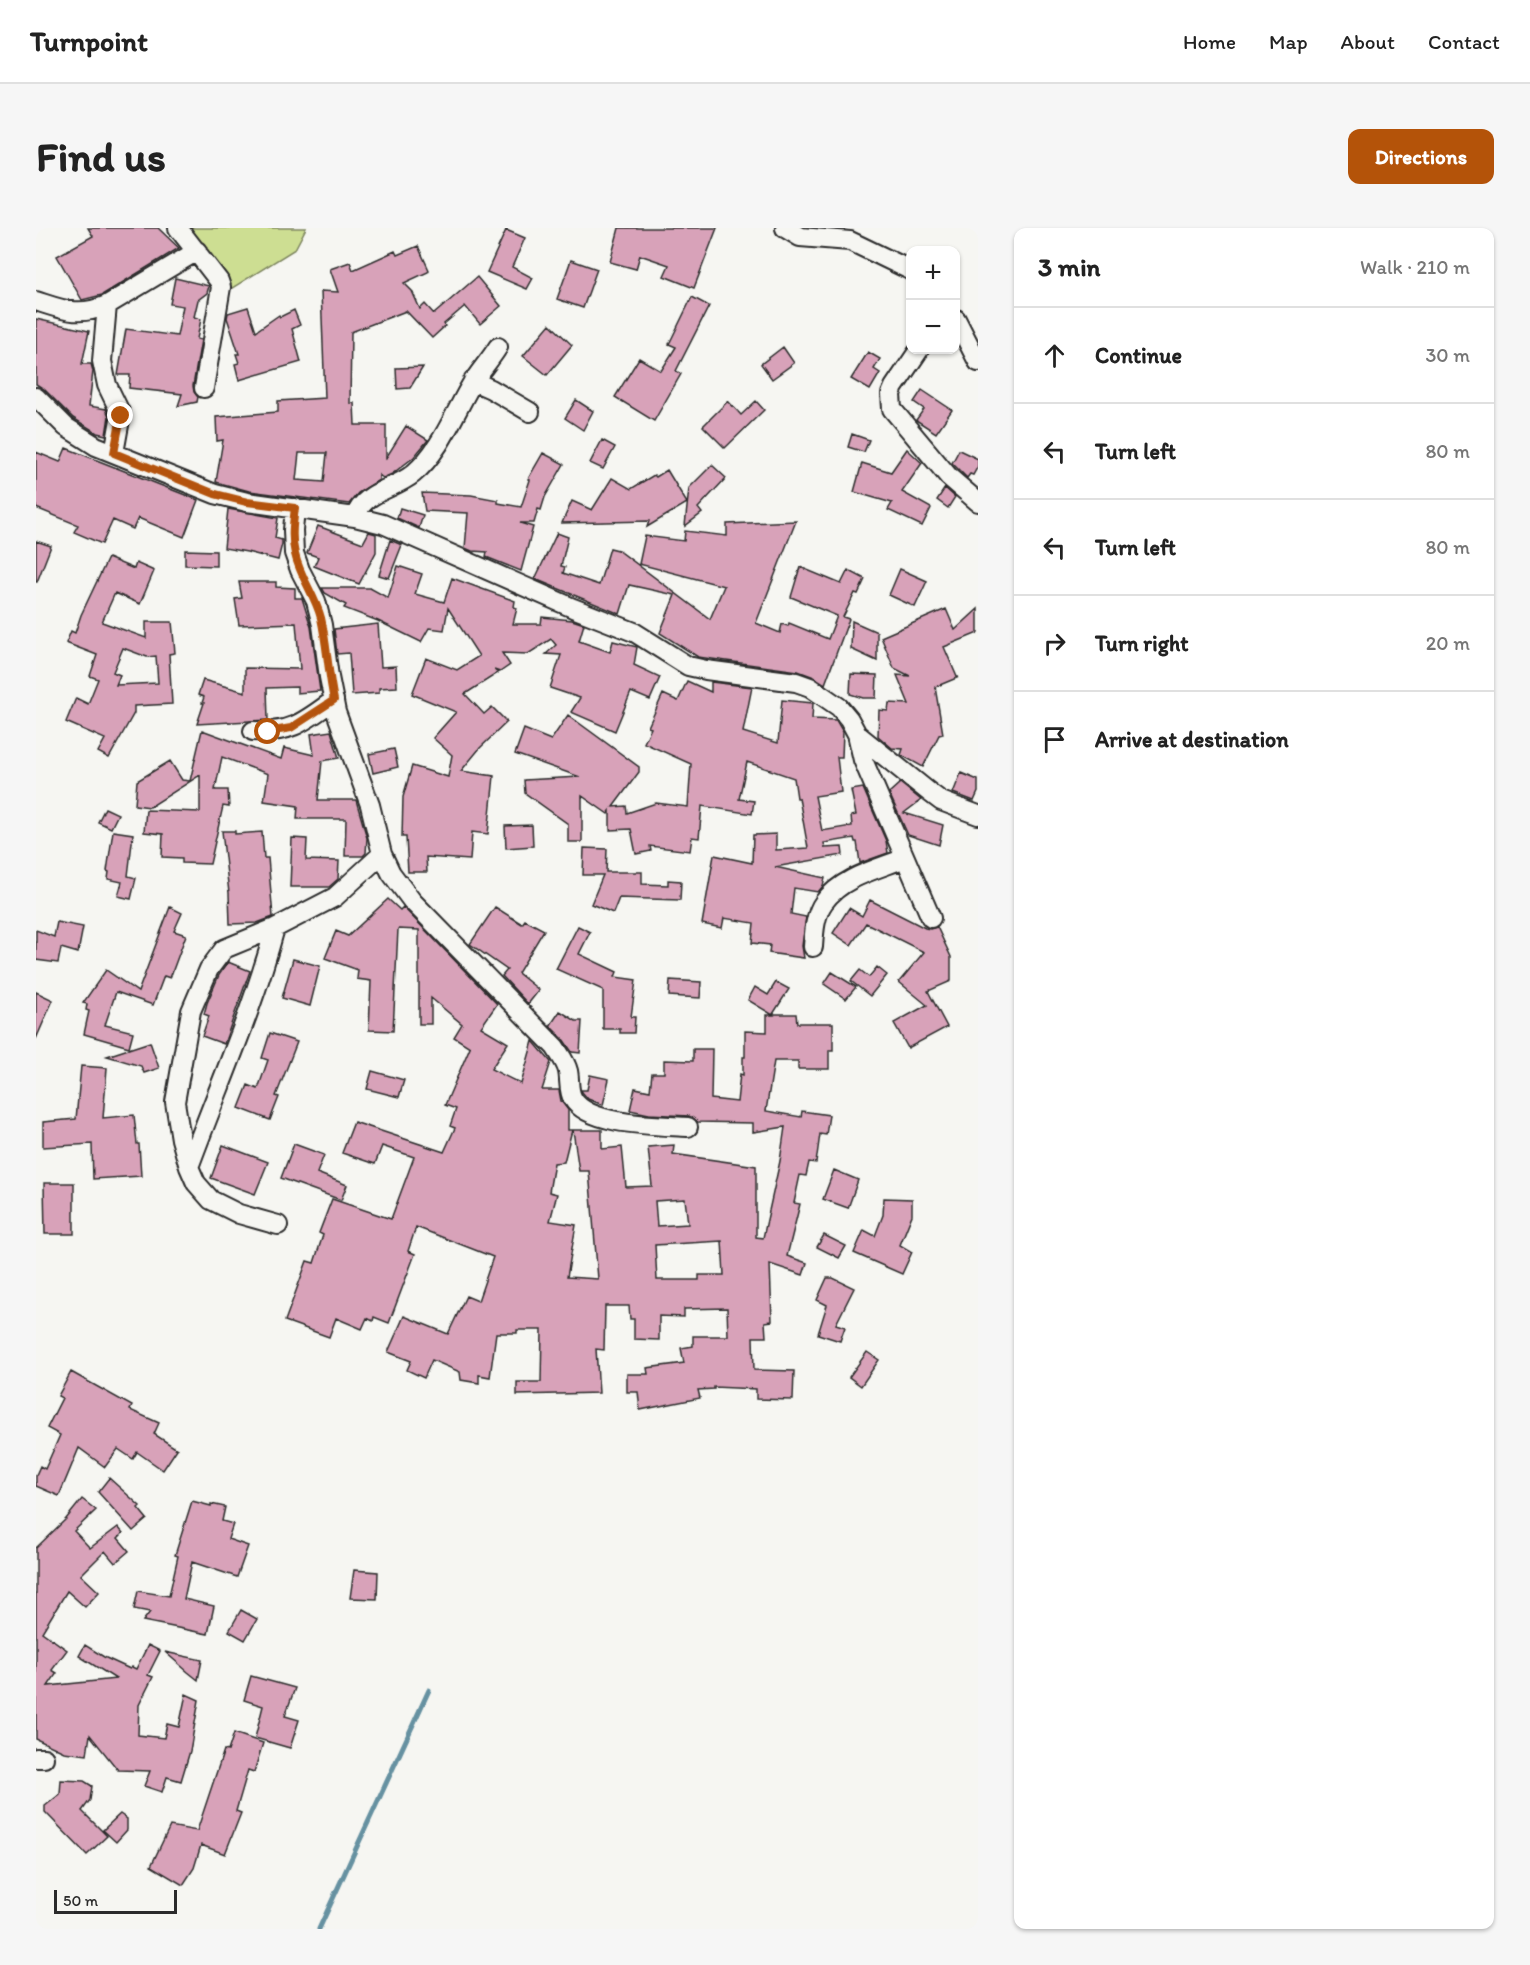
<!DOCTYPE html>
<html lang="en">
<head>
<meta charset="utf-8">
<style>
  :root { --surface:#fff; --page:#f6f6f6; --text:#222; --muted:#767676; --line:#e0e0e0; --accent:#b45309 }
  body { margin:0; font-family:Itim,sans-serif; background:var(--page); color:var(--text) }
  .controls { position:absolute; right:18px; top:18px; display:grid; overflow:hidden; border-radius:12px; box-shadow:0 2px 4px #0004 }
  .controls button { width:54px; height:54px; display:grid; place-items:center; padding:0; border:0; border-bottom:2px solid var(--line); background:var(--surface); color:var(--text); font:30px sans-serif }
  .scale { position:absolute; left:18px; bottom:15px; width:123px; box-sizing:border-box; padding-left:6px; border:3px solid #2b2b2b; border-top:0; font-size:16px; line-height:21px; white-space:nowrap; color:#2b2b2b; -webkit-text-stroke:4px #f6f6f2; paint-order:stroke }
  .stop { position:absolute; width:18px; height:18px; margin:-14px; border:4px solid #b45309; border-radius:50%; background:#fff }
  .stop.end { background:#b45309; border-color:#fff; box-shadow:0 2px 6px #0008 }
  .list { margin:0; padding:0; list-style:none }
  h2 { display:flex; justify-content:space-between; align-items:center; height:78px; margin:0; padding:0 24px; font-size:26px }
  h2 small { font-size:20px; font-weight:400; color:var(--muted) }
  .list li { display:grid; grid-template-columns:39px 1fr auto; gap:18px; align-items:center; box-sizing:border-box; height:96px; padding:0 24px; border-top:2px solid var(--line) }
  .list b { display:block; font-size:22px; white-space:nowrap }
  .list em { font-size:20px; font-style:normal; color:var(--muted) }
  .icon { flex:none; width:33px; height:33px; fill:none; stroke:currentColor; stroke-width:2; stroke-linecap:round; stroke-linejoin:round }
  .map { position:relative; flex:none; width:942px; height:1701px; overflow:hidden; border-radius:12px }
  header { display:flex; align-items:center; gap:36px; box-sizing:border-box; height:84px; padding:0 30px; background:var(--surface); border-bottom:2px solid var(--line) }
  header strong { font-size:28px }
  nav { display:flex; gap:33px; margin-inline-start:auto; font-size:21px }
  .intro { display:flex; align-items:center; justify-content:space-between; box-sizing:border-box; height:144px; padding:0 36px }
  h1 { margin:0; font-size:42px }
  .button { padding:15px 27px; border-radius:12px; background:var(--accent); color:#fff; font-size:21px; font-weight:700 }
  main { display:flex; gap:36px; padding:0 36px }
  aside { flex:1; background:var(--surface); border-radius:12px; box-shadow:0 2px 4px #0004 }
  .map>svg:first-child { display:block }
  .green { fill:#cdde92; stroke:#7c845e; stroke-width:1.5 }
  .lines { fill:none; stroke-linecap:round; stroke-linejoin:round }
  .stream { stroke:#6691a1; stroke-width:5 }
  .building { fill:#d8a2b9; stroke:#2b2b2b; stroke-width:1.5; fill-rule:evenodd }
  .minor-casing { stroke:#2b2b2b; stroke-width:22 }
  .minor { stroke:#f6f6f2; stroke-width:18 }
  .route { stroke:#b45309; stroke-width:8 }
</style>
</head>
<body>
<header>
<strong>Turnpoint</strong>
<nav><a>Home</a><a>Map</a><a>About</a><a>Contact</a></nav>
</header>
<div class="intro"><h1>Find us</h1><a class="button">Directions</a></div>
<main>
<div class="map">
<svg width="942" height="1701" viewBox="0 0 942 1701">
  <rect width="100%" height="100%" fill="#f6f6f2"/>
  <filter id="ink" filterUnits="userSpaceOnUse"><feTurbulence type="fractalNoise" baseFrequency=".0167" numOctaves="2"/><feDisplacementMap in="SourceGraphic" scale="12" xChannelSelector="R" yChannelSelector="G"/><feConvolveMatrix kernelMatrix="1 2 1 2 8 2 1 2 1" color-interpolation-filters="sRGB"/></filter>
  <g filter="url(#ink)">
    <path class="green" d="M155 0H270L259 21 193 62Z"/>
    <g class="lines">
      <path class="stream" d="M283 1701 393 1462"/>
    </g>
    <path class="building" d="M52 0H122L143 20 66 67 46 72 21 28 57 8Z
      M583 0H681L658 60 628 48 633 37 604 27 600 41 574 34Z
      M470 2 489 10 476 39 497 50 491 61 451 44Z
      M382 18 393 42 392 44 368 55 376 63 384 81 389 76 398 86 441 49 465 78 444 96 429 78 408 96 409 98 396 110 370 83 315 104 314 175H318L319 197H350V230L370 198 392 212 378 229 356 246 347 250 343 247V252L322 265 313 276 213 263 180 254 187 212 181 213 180 189 242 184V173L289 170 285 63 302 64 294 41 314 34 317 42 359 23 361 27ZM263 225H291L288 254 260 252Z
      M535 32 561 41 547 80 521 71Z
      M139 50 173 58 171 65 162 72 158 89 165 91 161 111 165 112 157 158 158 164 162 169 161 174 142 178 146 166 93 160 94 147H82L90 101 141 108 147 78 134 76Z
      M656 69 673 78 640 143 645 146 618 193 579 169 603 130 625 143 640 119 633 116Z
      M212 79 220 103 243 87 244 89 258 82 264 97 256 101 265 134 203 152 199 136 203 135 200 126H203L191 90 192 85Z
      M0 91 53 103 46 136H55L57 143 53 178 70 181 73 188 70 207 61 205 37 190 8 161 0 156Z
      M514 96 536 117 511 147 487 128Z
      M747 119 758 135 736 151 725 136Z
      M832 124 844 131 838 141 844 145 834 162 815 151Z
      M387 139 374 160 361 161 360 140Z
      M886 162 916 182 900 205 880 192 888 181 878 174Z
      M540 172 557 183 547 202 529 190Z
      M692 173 705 187 720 173 728 182 689 220 667 198Z
      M816 206 833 212 828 224 812 219Z
      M566 212 579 219 567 241 554 235Z
      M30 220 162 272 148 309 102 290 97 301 77 292 66 316 38 304 42 297 0 280V224L24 234Z
      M871 221 886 235 866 264 895 280 886 298 852 282 856 275 818 264 826 235 855 244Z
      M923 222 942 231V238L937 247 934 246 931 250 916 235Z
      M507 225 528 236 509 269 505 282 502 281 498 295H484L497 299 485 343 450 329 451 324 436 323 429 320 432 285 389 283 386 265 435 267 462 272V275L485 279 494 252 492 251Z
      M676 237 690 250 662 280 666 285 649 298 653 260Z
      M631 242 651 275 611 299 613 293 526 295 536 273 556 282 576 250 595 261 618 247 620 249Z
      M909 260 919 269 912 280 901 272Z
      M364 280 387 287 383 300 361 290Z
      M192 281 242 290 239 310 246 312V316L242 332 211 324 188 320Z
      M760 293 720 395 744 405 746 396 752 398 753 395 792 411 801 388 755 369 764 339 805 356 812 342 829 351 822 366 819 365 807 389 813 391 789 456 778 449 762 443 662 429 624 405 639 367 593 357 584 386 499 351 521 305 532 309 525 338 529 339 527 345 563 357 574 320 582 322 674 391 688 358 603 336 609 308 648 313 649 303 691 308V296Z
      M282 298 327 315 333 304 340 306V324L323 356 278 338 282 329 271 325Z
      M354 312 366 317 353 350 343 347Z
      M0 313 15 318 1 354H0Z
      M149 322 180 323V338L149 337Z
      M72 330 98 341 100 335 118 343 104 376 79 365 66 394 110 410V394H136L139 425 133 426 136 476 98 478V485L73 530 62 524 69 511 30 494 40 470 52 476 62 451 54 448 61 427 30 415 35 403 39 405 45 387ZM87 420 111 429 120 428 122 455 80 457 84 447 77 444Z
      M362 338 386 346 379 366 408 374 416 350 479 373 478 379 481 380 477 396H505L506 389 536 392 548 396 543 413 574 424 577 413 601 419 598 437 624 449 614 472 595 464 579 503 535 484 544 470 514 460 525 427 510 426 520 417 515 411 492 426 466 425 474 437 464 444 458 442 462 445 429 466 448 486 456 479 471 494 444 520 425 543 458 548 452 606 436 604 434 632 390 629 391 644H372L370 609H366L367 569 376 538 412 549 416 527 397 510 420 484 376 466 390 430 421 442 443 428 412 380 408 402 393 400 385 414 342 393 308 380 310 377 289 365 286 360H334L352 370Z
      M864 341 891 353 879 379 853 367Z
      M203 354H240V359L259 360V370H266L275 399 284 463 261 465V459L231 460 232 492 161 496 168 475H166L168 469 162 467 167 452 209 464V440L264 441 260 395 203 397 199 371 206 370Z
      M910 381 919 402 942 381V405L908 419 921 449H923L899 459 907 506 903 507 887 539 865 527 867 521 856 520 842 508 843 482 852 483 853 475 873 476 861 447 874 448 858 440 845 409Z
      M816 393 841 404V433L815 421Z
      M342 396 345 439 360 438 361 459 343 460V465L316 467 313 425 301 426 298 401Z
      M815 446 841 447 840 470H827L814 466Z
      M651 453 675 464V454L716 459 707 504 742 515 746 472 777 475 776 491 800 492 807 504 806 529H801L805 564 779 568 786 603 816 598 815 588 820 587 815 562 827 560 850 613 852 625 824 635 821 614H819L818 610 788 615 789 620 806 619 807 627 739 639 789 650 787 658 782 664 758 660 755 686 770 689 766 718 768 730 733 725 734 717 716 715 718 695 688 690 686 700 666 696 678 627 716 635 717 607 740 606V622L772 620 763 570H761L758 550 711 534 703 571 718 573 716 586 666 578 663 610 656 609 654 623 614 618 615 623 600 626 595 601 574 602V583L572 586 546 568V614H532V596L489 565 488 552 544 549 479 526 488 501 515 512 532 487 603 539V544L577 579 590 578 591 585 620 575 652 579 655 536 608 515 615 500 612 499 627 466 642 473Z
      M166 502 245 531 248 520 278 527 275 506 295 503 303 530 286 533 282 572H320L331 610 330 625 327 628H309L310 591H261L262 578 228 573 232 546 186 529 179 562H192L193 579 187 578 174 636 146 635V630L126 629 127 606 108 604 110 582 164 584V547L114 579 99 577 101 553 134 533 146 552 154 553Z
      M358 521 362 539 337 545 333 526Z
      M925 545 942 552V564L938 573 917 565Z
      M864 555 885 572 868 585 907 597 903 617 872 607 853 565Z
      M69 580 82 586 75 600 62 594Z
      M496 597 497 618 470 620 469 598Z
      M77 603 97 606 92 648 100 650 95 671 82 668 86 654 72 651 73 644 71 643Z
      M186 603H199V606L226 604 228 630H232L237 689 221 695 194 696 193 665Z
      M256 610 271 611 270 632 303 633 302 651 293 659H254Z
      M548 620 571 621 570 644H606V656L632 657V652L645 653 644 672 583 670 577 685 555 676 567 647H547Z
      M352 671 364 682 367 679 461 776 445 799 472 815 455 841 485 856 497 813 515 834 506 862H523L525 873 532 882V902H536L528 934 518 935 513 964 521 966 514 993 540 997 531 1049 562 1051 553 943H543L537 902H566V921L586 919 590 959 616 958 612 919 638 917 637 926 720 938V1009L727 1010 744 933 749 899 717 904V895L662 894 653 888 613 886 594 882 599 860 614 863 616 845H628V832L657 833V821H676L675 871 701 874 704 846 707 847V829H709V803L731 804V787H737L712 772 719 759 732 767 740 754 753 761 737 786H760L761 795H797V822H793V841H762V833H738L730 883 765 889 766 883 793 887 790 907 784 906 780 935 773 934 770 948 764 947 758 975 764 976 751 1028 771 1035 767 1047 734 1036 736 1093 729 1094 730 1109H717L718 1142 758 1143 757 1172 720 1171V1161L678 1159V1161L662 1162 664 1170 604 1182 602 1164H591V1146H612L611 1140 648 1135 645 1120 657 1118V1108H692L691 1080 648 1081V1089L623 1088V1112L598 1111V1091H594L593 1078H569L568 1122 560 1121 563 1165 481 1167V1154H505L506 1102H481V1105H460L454 1149 443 1147V1155L425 1152 424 1144 396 1132 388 1150 371 1142 375 1133 352 1124 368 1088 412 1106 430 1068 442 1073 457 1029 380 999 372 1023 379 1026 353 1095 338 1089 337 1093 331 1090 326 1101 300 1090 293 1109 249 1093 271 1033 278 1035 287 1007 283 1005 296 971 355 991 378 929 346 918 339 936 306 925 318 894 408 924 419 900 414 898 420 881 409 877 434 819 418 809 426 796 395 770V796H383V702L362 701 357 803 333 802 335 753 321 751 322 742 289 730 300 703 312 708ZM649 971 652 996 621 998 619 973ZM686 1013 688 1047H663V1052H621L619 1017Z
      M834 672 889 700 894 701 901 699 915 729V753L892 763 911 799 872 820 858 795 891 777 863 754 888 724 830 695 815 717 797 705 813 680 826 688Z
      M134 679 146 685 138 703 150 707 134 750 128 748 117 777 80 764 69 797 97 804 93 819 48 806 53 783 50 782 51 776 47 775 70 742 102 764Z
      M459 679 486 696 489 692 508 702 482 745 503 762 492 776 466 748 471 742 434 716Z
      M21 694 47 699 42 725 25 720 22 735 0 732V702L18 709Z
      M542 698 554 704 543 726 581 744 579 749 600 752 595 789H599L598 805H584V801H567V762L520 741Z
      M257 731 284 738 274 778 246 770Z
      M192 734 214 743 188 816 166 808 173 788 168 786 171 775 183 747Z
      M841 739 851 747 834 768 815 753 824 742 833 749Z
      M796 744 820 759 810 771 788 756Z
      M634 752 665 754 664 770 633 768Z
      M0 764 17 772 0 811Z
      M524 783 540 793H546L544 825 536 824 527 811 514 798Z
      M234 805 261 814 240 868 243 869 234 892 203 880 212 857 222 861 232 832 226 830Z
      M114 814 123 840 108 845 105 838 71 828Z
      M45 838 71 840 67 890 98 887 101 916H103L105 948 57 951 56 916 7 919V894L40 891Z
      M336 843 368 852 363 869 331 861Z
      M554 847 573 851 567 877 552 871 546 864 545 862H551Z
      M258 916 288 927 281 945 311 957 305 972 245 950Z
      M187 917 232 934 219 966 175 950Z
      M798 942 822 952 812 980 787 971Z
      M8 955H38V1006H9Z
      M848 970 876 971V987L864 1017 876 1024 866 1046 818 1025 828 1002 839 1008 847 987Z
      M788 1007 810 1018 803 1030 781 1019Z
      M791 1050H797L818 1060 800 1096 809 1099 804 1113 782 1106 791 1077 781 1072Z
      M831 1124 843 1132 825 1158 813 1149Z
      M35 1144 96 1178 94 1182 123 1195 118 1206 141 1221 127 1242 101 1224 97 1231 82 1221 69 1239 43 1220 23 1268 0 1258V1247L4 1238 9 1241 24 1207 11 1200 26 1170 22 1168Z
      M73 1250 104 1278 102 1280 111 1291 97 1303 62 1264Z
      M46 1271 60 1282 38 1303 54 1320 82 1299 87 1305 82 1310 93 1323 79 1335 69 1323 45 1347 63 1364 49 1379 31 1363 6 1404 31 1422 16 1442 21 1445 12 1458 80 1451 43 1428 49 1417 68 1429 94 1441 96 1439 100 1441 112 1417 124 1423 112 1447 117 1449 103 1477 102 1507 128 1510 131 1496 143 1499 150 1466 163 1472 154 1523 145 1553 131 1549 126 1564 108 1558 114 1543 82 1542 54 1507 51 1527 28 1524 0 1511V1320L30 1291Z
      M156 1273 175 1278V1276L189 1279 186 1293 197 1296 192 1311 212 1318 201 1349 156 1334 148 1371 178 1378 172 1406 107 1393 114 1384 98 1381 102 1363 133 1368 142 1328 139 1327Z
      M318 1342 342 1344 341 1371 314 1370Z
      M205 1382 221 1391 209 1412 193 1403Z
      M129 1424 166 1432 162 1452 152 1444Z
      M215 1448 259 1460 249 1488 263 1492 254 1520 219 1510 227 1478 208 1472Z
      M198 1505 227 1515 218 1544 212 1542 200 1583 205 1585 189 1626 165 1617 158 1640 147 1657 115 1638 134 1598 161 1603 188 1522 192 1523Z
      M25 1552 48 1553 56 1558 54 1572 46 1583 71 1608 51 1627 9 1584V1578L24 1566Z
      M84 1586 91 1591V1602L80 1614 67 1602Z"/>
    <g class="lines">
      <defs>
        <path id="minor" d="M142 0 183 53 185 59 168 160
          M749 0 764 9 814 13 874 42
          M0 73C28 82 43 89 71 77L161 23
          M71 77 66 133 71 157 85 186 78 225
          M920 91 942 134
          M883 122 858 159 855 166 856 181 913 249 942 274
          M437 153 455 161 494 184
          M0 169 30 199 60 218 179 266 211 274 319 289 347 296 537 380 598 404 652 438 670 442 760 454 774 459 803 479 813 491 821 506 893 564 905 573 942 587
          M259 280 257 302 258 325 264 342 280 373 286 397 293 449 300 484 334 577 346 626 355 645 376 673 519 819C524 827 530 834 532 843 534 852 532 863 537 871 553 898 623 897 652 899
          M319 289C328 263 357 262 377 246 404 224 418 186 435 157 443 144 454 132 462 119
          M217 503C255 506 269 493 298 472
          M821 506 827 532 895 690
          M777 719C778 704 779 686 788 674 806 649 842 641 869 630
          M153 939C182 860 217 782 239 700
          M242 997 203 986 175 972 160 955 153 939 145 911 139 874 155 783 173 741 188 721 239 700 299 669 346 626
          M0 1530H8"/>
      </defs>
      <use href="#minor" class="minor-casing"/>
      <use href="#minor" class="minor"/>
    </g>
  </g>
  <g class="lines" filter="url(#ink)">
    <path class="route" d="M85 188 78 225 179 266 211 274 259 280C257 295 255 311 259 326 264 349 279 367 285 390 291 416 292 445 298 472L255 500 232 504"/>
  </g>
</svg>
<div class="controls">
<button>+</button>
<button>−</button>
</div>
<div class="scale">50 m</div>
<div class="stop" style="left:232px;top:504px"></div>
<div class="stop end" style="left:85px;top:188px"></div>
</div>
<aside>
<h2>3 min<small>Walk · 210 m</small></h2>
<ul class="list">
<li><svg class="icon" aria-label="ahead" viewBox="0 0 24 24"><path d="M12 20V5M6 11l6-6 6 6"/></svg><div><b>Continue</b></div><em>30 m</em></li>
<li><svg class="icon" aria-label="left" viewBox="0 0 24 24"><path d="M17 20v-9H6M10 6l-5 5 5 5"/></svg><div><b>Turn left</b></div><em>80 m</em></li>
<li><svg class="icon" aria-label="left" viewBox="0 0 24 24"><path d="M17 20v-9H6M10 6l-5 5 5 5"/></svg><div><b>Turn left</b></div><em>80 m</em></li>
<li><svg class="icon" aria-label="right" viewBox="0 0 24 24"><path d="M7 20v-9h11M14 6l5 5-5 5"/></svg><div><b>Turn right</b></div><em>20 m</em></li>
<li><svg class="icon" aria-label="arrive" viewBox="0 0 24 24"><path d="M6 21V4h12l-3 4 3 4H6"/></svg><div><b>Arrive at destination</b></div></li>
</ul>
</aside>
</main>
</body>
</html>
